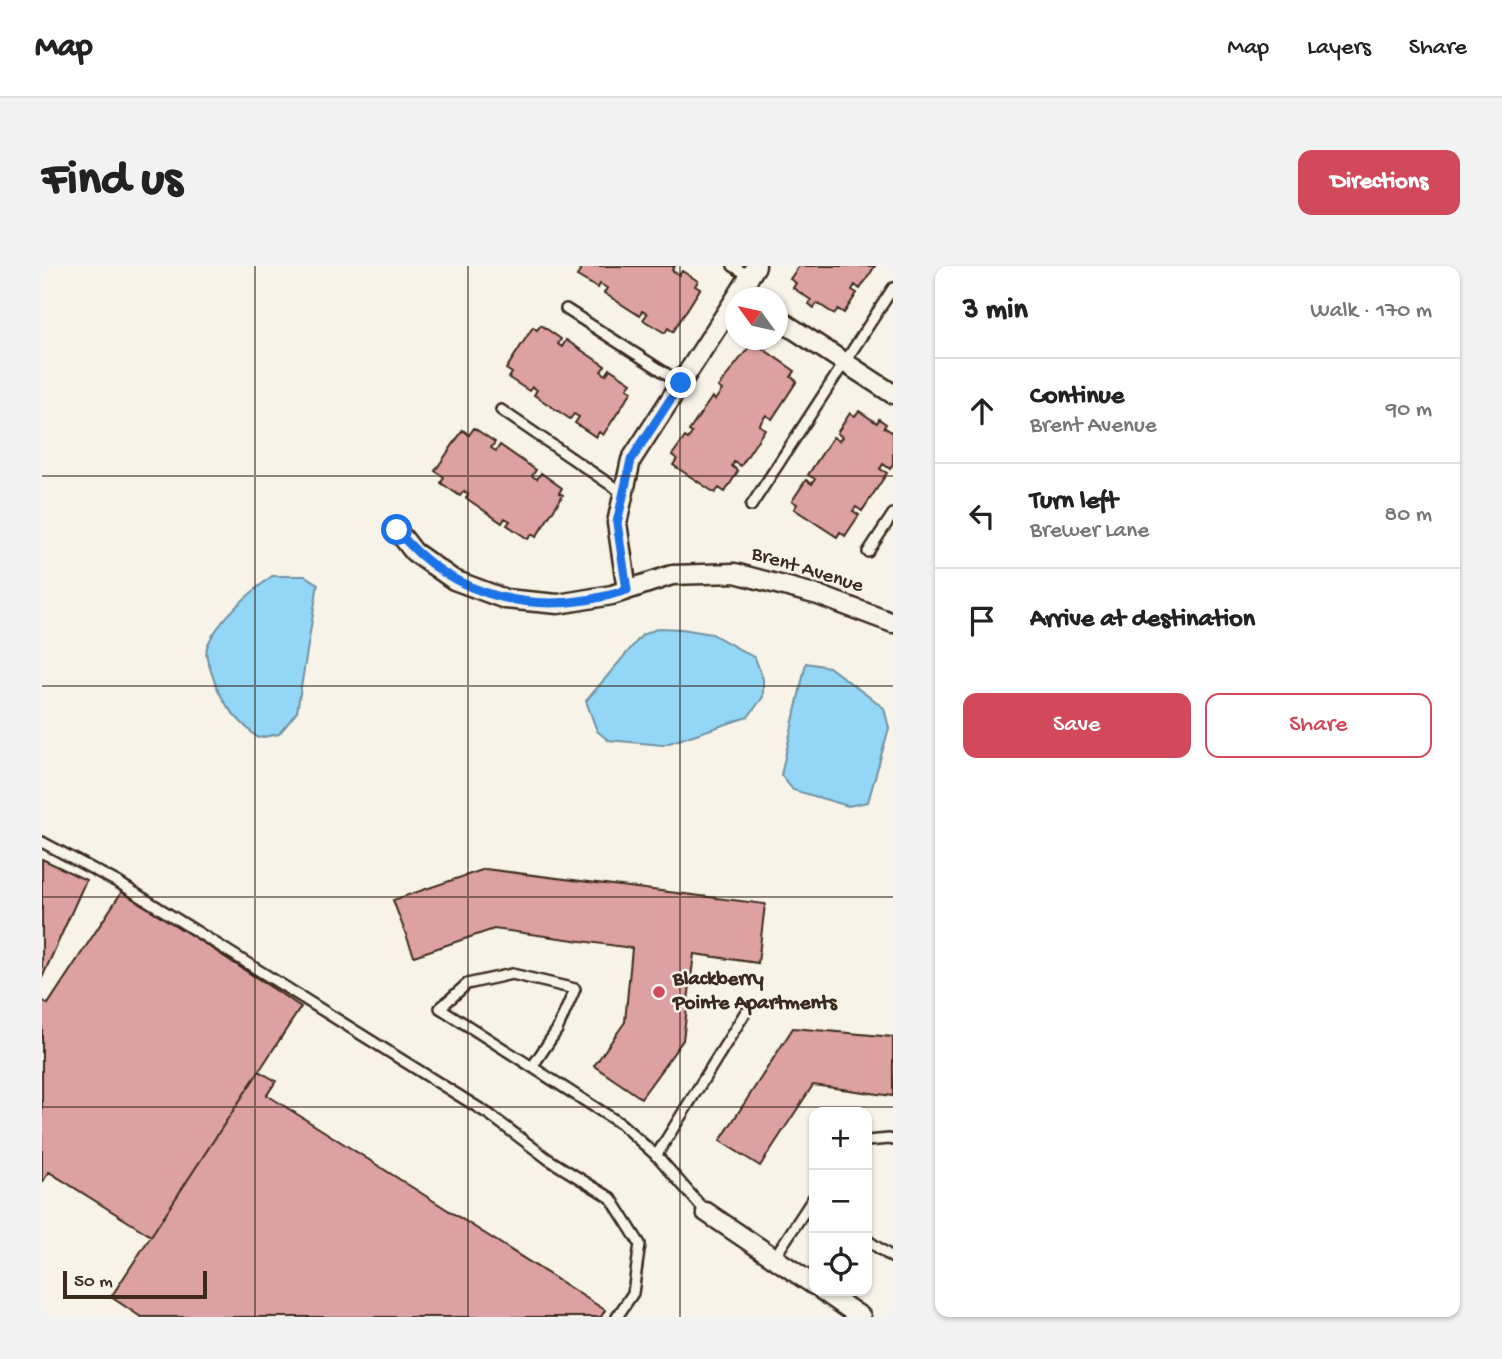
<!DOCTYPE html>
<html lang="en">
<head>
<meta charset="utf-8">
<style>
  :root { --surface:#fff; --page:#f2f2f2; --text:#222; --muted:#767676; --line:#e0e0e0; --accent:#d1495b }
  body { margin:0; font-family:"Gochi Hand",sans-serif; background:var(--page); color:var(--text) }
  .controls { position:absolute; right:21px; bottom:21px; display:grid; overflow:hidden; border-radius:14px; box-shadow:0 2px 5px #0004 }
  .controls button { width:63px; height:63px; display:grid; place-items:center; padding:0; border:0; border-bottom:2px solid var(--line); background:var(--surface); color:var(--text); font:35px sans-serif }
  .compass { position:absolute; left:683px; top:21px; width:63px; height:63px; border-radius:50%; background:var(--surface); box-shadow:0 2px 5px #0004; rotate:303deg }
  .scale { position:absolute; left:21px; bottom:18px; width:144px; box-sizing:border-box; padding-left:7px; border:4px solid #3b2a1e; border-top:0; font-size:19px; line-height:24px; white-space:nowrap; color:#3b2a1e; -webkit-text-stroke:5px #f7f3e8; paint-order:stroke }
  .stop { position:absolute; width:21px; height:21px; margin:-16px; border:5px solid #1a73e8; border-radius:50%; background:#fff }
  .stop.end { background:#1a73e8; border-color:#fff; box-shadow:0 2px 7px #0008 }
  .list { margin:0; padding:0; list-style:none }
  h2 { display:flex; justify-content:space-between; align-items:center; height:91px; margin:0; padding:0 28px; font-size:30px }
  h2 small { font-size:23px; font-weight:400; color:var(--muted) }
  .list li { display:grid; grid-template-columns:46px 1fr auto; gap:21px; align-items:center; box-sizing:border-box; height:105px; padding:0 28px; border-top:2px solid var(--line) }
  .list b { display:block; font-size:26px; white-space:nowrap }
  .list p { margin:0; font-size:23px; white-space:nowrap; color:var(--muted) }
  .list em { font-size:23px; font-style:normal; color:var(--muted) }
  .actions { display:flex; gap:14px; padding:21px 28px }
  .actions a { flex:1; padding:16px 0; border:2px solid var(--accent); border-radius:14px; text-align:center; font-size:24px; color:var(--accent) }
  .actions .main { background:var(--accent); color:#fff }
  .icon { flex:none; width:38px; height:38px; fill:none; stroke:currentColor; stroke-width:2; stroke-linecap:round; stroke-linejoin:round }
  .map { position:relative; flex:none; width:851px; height:1051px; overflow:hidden; border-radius:14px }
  header { display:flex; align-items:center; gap:42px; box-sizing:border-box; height:98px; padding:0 35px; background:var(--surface); border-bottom:2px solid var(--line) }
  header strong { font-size:33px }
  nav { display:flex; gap:38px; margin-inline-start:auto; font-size:24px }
  .intro { display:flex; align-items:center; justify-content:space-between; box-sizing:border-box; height:168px; padding:0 42px }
  h1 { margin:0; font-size:49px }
  .button { padding:18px 32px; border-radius:14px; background:var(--accent); color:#fff; font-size:24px; font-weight:700 }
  main { display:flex; gap:42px; padding:0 42px }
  aside { flex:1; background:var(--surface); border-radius:14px; box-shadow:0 2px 5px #0004 }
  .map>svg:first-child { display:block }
  .water { fill:#94d6f6; stroke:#7091a0; stroke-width:2 }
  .building { fill:#dca1a0; stroke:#3b2a1e; stroke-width:2 }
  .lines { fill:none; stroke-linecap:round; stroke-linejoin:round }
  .lane-casing { stroke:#3b2a1e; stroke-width:14 }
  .street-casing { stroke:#3b2a1e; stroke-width:23 }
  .lane { stroke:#f7f3e8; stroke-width:9 }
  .street { stroke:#f7f3e8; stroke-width:18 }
  .route { stroke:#1a73e8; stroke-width:9 }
  .grid { fill:none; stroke:#3b2a1e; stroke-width:2; stroke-opacity:0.55 }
  .poi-dot { fill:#d1495b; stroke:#f7f3e8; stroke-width:2.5 }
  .labels { text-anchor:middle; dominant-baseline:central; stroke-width:5; stroke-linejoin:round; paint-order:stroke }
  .street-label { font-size:21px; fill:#3b2a1e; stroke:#f7f3e8 }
  .poi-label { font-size:21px; font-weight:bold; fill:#3b2a1e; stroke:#f7f3e8; text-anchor:start }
</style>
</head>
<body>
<header>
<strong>Map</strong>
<nav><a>Map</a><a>Layers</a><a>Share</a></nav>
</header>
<div class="intro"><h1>Find us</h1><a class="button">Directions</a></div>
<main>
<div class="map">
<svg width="851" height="1051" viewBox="0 0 851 1051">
  <rect width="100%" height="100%" fill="#f7f3e8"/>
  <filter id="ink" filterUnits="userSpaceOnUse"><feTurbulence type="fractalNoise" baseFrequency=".0143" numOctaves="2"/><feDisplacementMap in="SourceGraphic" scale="14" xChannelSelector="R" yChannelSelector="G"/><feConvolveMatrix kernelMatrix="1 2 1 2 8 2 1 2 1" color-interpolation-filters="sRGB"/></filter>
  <g filter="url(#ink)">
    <path class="water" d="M230 310H263L276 318 255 446 237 468 216 472C190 449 178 436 168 402 165 393 162 385 167 376 179 352 209 326 230 310Z
      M617 362 640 363 670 368 713 392 721 413V431L706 451 621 479 566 474 555 465 544 435 600 369Z
      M764 397 787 401 842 442 847 462 826 536 806 540 751 524 739 509Z"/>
    <path class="building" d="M536 0H633L630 4 637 9 640 5 656 15 653 20 658 23 631 66 626 62 623 67 601 54 605 48 600 45 598 50 562 27 565 22 558 18 556 22 535 10 539 4 535 2Z
      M757 0H833L818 23 813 19 810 24 815 27 802 47 796 43 792 48 775 37 772 42 767 38 769 34 751 22 754 17 748 13Z
      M499 59 519 73 516 78 520 81 524 74 563 100 559 105 564 109 568 103 589 117 585 122 590 125 561 169 557 166 554 171 533 157 537 151 532 148 528 153 492 129 495 124 490 121 487 125 467 112 470 107 464 103 491 61 495 64Z
      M711 76 753 105 749 111 755 115 730 153 724 149 717 159 723 163 699 200 692 196 690 200 696 205 683 226 677 222 673 227 631 199 635 193 630 189 643 171 646 173 650 167 647 165 670 131 673 134 680 124 676 121Z
      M817 145 835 157 837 153 844 158 842 161 851 167V198L848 203 841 198 838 203 845 207 820 245 814 241 811 245 817 249 803 270 798 266 795 271 752 243 755 238 750 235 764 214 770 218 773 213 766 209 791 171 797 175 800 171 795 167 808 147 813 150Z
      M432 162 453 176 449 182 454 185 458 179 494 204 490 210 495 213 499 207 520 222 517 227 521 229 494 271 490 268 486 273 465 259 468 255 463 252 460 257 424 232 426 228 422 225 418 230 399 217 402 211 393 205 421 164 427 169Z
      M0 593 44 614 0 712Z
      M443 603 723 638 716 697 652 688 641 774 599 832 552 800 583 756 590 682 452 663 372 690 351 634Z
      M81 624 259 741 109 970 7 906 0 917V734L6 738Z
      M751 762 851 771V830L771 819 718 900 678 875Z
      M217 805 234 815 225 829 563 1044 559 1051H99L69 1031Z"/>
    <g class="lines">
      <defs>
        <path id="lane" d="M691 0 707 10
          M524 43 639 117
          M459 144 582 228
          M709 240 851 22
          M826 286 851 248
          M0 576 77 617 448 849 506 893 569 932 598 978 591 1027 575 1051
          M490 801 515 764 533 723 470 708 425 718 398 742 579 858 617 892 664 946
          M825 875 847 873 851 874
          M614 890 703 747
          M825 974 851 992
          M732 992 772 931"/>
        <path id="street" d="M694 32 714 0
          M736 53 851 128
          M355 264 372 286 412 314 463 333 516 338 570 329 630 309 693 307 776 329 851 357
          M585 324 575 257 589 194 694 32
          M664 946 772 1019
          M781 1025 819 1051"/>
      </defs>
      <use href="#lane" class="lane-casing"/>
      <use href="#street" class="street-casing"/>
      <use href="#lane" class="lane"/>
      <use href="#street" class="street"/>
    </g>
  </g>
  <g class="lines" filter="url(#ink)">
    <path class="route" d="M355 264C412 335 500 352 585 324L575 257 589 194 639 117"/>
  </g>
  <path class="grid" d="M213 0V1051M426 0V1051M638 0V1051M0 210H851M0 420H851M0 631H851M0 841H851"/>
  <circle class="poi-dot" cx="617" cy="726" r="7"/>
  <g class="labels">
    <g class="street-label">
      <text transform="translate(765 305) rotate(17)">Brent Avenue</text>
    </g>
    <g class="poi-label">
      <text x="631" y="714">Blackberry<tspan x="631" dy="24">Pointe Apartments</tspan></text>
    </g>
  </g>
</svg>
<div class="controls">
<button>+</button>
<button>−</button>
<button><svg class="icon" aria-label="locate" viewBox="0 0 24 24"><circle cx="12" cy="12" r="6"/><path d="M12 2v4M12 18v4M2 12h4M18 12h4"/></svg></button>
</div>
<svg class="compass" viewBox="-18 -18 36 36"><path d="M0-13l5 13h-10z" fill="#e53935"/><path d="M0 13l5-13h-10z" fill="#767676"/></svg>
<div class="scale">50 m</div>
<div class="stop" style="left:355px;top:264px"></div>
<div class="stop end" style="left:639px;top:117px"></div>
</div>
<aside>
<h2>3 min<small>Walk · 170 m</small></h2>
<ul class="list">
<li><svg class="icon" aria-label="ahead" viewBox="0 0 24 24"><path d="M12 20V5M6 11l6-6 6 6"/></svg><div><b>Continue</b><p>Brent Avenue</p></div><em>90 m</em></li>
<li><svg class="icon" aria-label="left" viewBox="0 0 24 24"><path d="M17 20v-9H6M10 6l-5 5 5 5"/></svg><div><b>Turn left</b><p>Brewer Lane</p></div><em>80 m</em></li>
<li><svg class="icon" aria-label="arrive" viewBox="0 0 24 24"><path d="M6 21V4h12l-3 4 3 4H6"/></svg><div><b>Arrive at destination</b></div></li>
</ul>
<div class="actions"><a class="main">Save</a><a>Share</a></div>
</aside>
</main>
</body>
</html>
